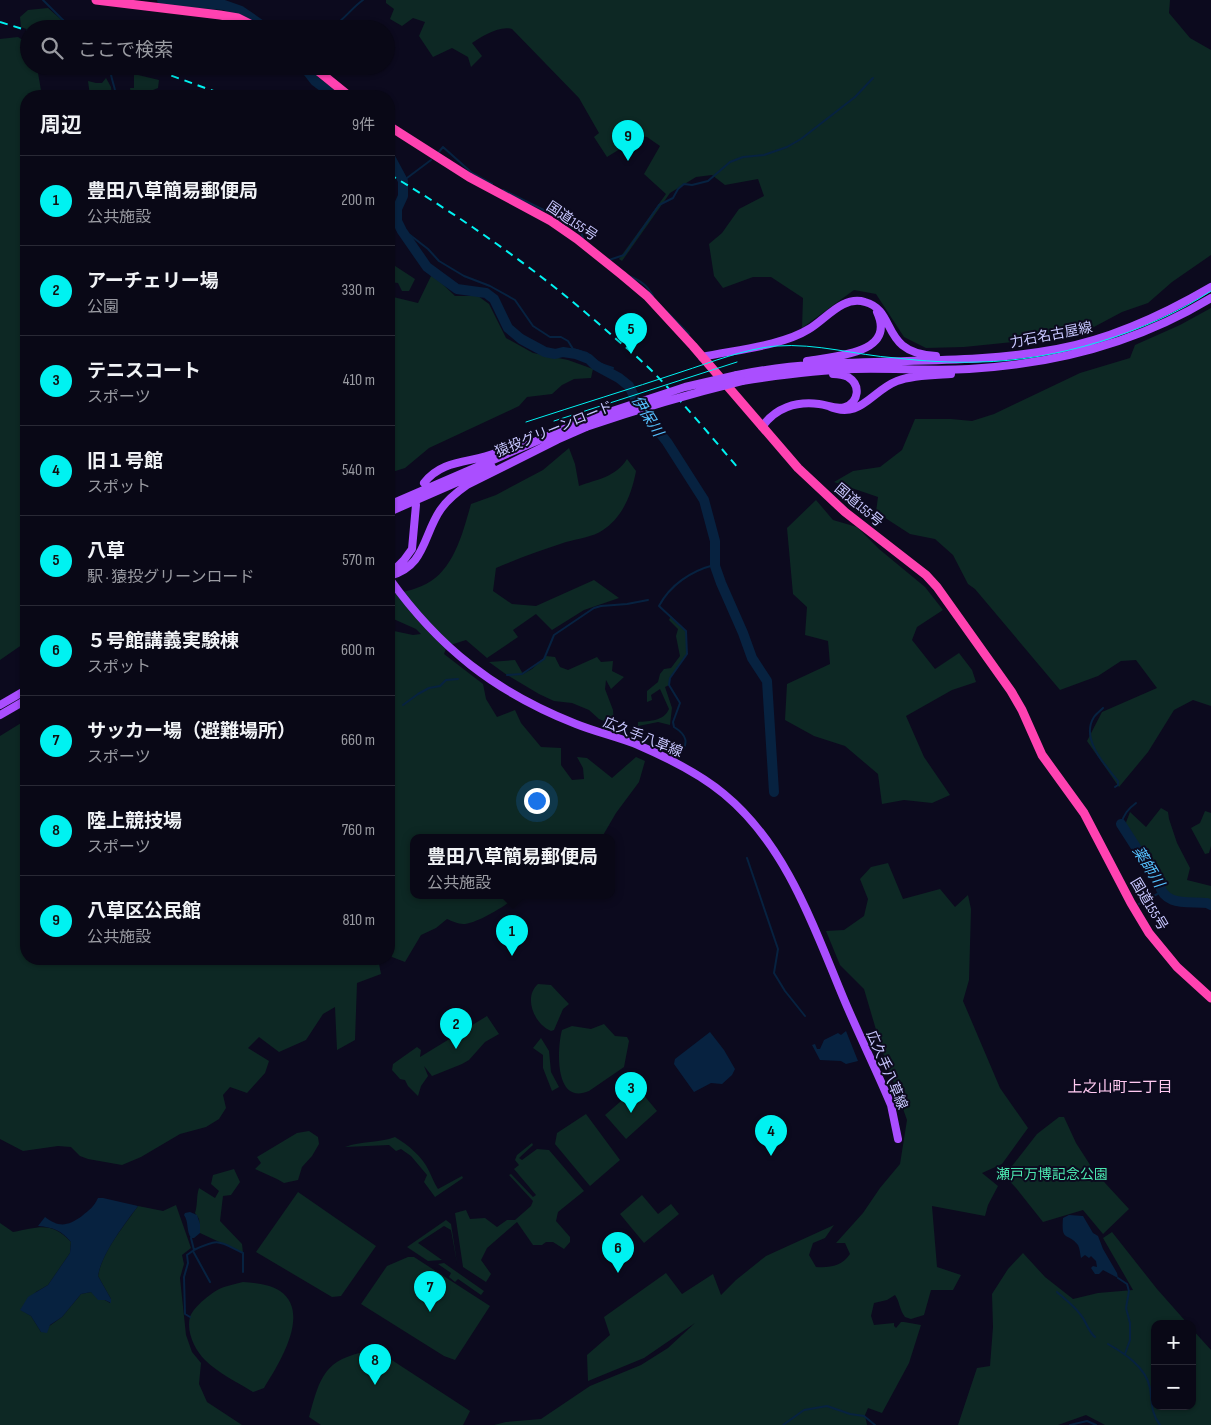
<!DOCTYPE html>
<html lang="ja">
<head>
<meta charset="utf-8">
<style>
  :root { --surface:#090816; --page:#171623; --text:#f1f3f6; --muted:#999aa1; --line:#292935; --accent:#00f2f1 }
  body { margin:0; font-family:"Sofia Sans Condensed","Noto Sans JP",sans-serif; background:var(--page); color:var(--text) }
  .controls { position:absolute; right:15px; bottom:15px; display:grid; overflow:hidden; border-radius:10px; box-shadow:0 1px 4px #0004 }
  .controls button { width:45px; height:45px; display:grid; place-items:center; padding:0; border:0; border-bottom:1px solid var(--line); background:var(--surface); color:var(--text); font:25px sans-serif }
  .you { position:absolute; left:536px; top:800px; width:18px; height:18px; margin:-12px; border:4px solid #fff; border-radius:50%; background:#1a73e8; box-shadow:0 0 0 8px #1a73e833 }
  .badge { display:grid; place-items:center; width:32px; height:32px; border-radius:50%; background:var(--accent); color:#111; font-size:16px; font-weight:700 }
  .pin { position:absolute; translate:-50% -41px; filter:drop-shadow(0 1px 2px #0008) }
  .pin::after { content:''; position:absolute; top:26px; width:18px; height:15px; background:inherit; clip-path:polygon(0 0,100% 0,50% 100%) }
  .popup { position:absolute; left:410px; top:834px; width:205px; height:65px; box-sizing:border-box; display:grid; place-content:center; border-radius:10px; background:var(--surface); filter:drop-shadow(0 1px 4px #0005); font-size:16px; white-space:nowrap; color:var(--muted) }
  .popup b { font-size:19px; color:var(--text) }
  .popup::after { content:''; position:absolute; left:50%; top:100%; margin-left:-10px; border:10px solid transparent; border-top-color:var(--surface) }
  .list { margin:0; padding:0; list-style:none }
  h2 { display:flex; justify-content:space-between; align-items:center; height:65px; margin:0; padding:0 20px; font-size:21px }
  h2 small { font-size:16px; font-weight:400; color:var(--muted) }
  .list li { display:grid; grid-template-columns:32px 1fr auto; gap:15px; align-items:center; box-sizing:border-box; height:90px; padding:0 20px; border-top:1px solid var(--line) }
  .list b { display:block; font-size:19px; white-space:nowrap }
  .list p { margin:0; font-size:16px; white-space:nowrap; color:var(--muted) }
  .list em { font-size:16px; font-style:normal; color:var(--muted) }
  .icon { flex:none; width:28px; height:28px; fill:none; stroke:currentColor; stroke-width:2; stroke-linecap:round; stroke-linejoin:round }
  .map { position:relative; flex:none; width:1211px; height:1425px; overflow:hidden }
  .search { position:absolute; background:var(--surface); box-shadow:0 1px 4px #0004; left:20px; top:20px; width:375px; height:55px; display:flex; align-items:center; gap:12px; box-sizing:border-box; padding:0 18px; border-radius:28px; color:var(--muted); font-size:19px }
  .panel { position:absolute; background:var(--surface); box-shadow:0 1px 4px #0004; left:20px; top:90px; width:375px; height:875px; border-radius:20px }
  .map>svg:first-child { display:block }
  .green { fill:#0d2824 }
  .water { fill:#072240 }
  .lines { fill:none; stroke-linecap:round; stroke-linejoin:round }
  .stream { stroke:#072240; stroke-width:2 }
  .river { stroke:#072240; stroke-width:10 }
  .major { stroke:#aa4eff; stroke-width:8 }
  .highway { stroke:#ff42b1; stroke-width:9 }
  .tram { stroke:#00f2f1; stroke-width:1 }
  .rail { stroke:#00f2f1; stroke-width:2; stroke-dasharray:8 6; stroke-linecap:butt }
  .major-bridge { stroke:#aa4eff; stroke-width:8 }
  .labels { text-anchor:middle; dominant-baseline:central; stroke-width:4; stroke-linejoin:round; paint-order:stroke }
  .street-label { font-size:14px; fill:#c8c7ff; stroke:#0c0a1e }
  .park-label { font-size:14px; fill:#4be7b0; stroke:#0c0a1e }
  .water-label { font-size:15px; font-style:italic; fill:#55c2ff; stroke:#0c0a1e }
  .neighbourhood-label { font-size:15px; fill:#ffc9f1; stroke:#0c0a1e }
</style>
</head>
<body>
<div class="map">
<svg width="1211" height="1425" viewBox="0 0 1211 1425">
  <rect width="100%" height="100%" fill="#0c0a1e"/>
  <path class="green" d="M386 0H1170L1169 13 1190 38 1211 50V255L1172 282 1148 303 1122 312 1092 328 1013 342 964 347 926 348 904 337 876 294 854 290 802 328 803 298 771 277H753L723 288 714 276 709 244 722 233 739 209 764 196 758 179 725 185 712 175 696 177 670 193 622 261 619 259 666 194 644 174 660 146 647 137 641 136 607 157 594 137 599 133 579 98 512 29C500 25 482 36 472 43L482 56 471 67 468 57 452 48 433 57 419 36 425 22 413 18 402 26 390 19 394 9 386 3Z
    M48 8 72 29 29 30 21 27 20 17 28 10Z
    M18 37 29 44V66H41L38 73 42 96H26V642L0 660V39Z
    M134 74 159 80 158 88 148 92 145 96H131L130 88H134Z
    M106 78 111 87 112 96H90L88 81 96 83H102Z
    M389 262 415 279 409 291H402L398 283 389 282Z
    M432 274 455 296H478L489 304 506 338 533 353 568 360 593 369 591 378 574 379 562 385 552 394 527 397 519 406 429 448 405 468 389 473V296L418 303Z
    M1211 308V706L1193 700 1174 710 1148 752 1119 787 1087 741 1102 712 1157 688 1136 660 1121 661 1098 676 1060 690 975 589 968 584 953 555 935 539 910 534 876 512 878 497 834 482 853 471 880 467 902 450 915 419H951L972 421 994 414 1080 373 1130 358 1135 345 1180 325Z
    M569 448 575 464 579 486C598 479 616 477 627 459L636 471C632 493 623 517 603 530 593 537 577 539 566 542 542 550 519 558 496 568L493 591 512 604 536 606 594 580 619 598 584 610 552 630 536 614 513 630 518 637 487 658 466 640 447 646 444 654 483 684 486 699 497 717 515 710 521 723 541 747 561 748V765L572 780 584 779 583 768 577 757 587 758 612 778 636 757 645 761 639 782 616 813 602 837H413V895H519C508 904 477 924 463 924 458 924 452 921 447 919L436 928 421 935 405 962 392 957 389 953V645L394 631 413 635 421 634 416 629 389 617V596C401 592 415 590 426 584 454 570 463 532 471 504L496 495 543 470Z
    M816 500 833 520 857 527 879 549 925 587 943 610 917 627 912 640 935 669 959 653 972 670 976 682 952 690 906 716 924 757 950 795 932 803 904 800 882 804 878 774 845 746 814 736 785 720 787 684 830 664 828 641 805 635 807 607 793 594 787 528Z
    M671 616 686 631 687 654 670 678 669 685 665 687 672 708 670 725 658 722 638 726V722C650 721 664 721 669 709L660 689 651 695 652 700 647 702V691L658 682 660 674 664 669 671 668 680 656 676 636 678 629 669 620Z
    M546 656 555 657 560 667 568 670 597 657 601 662 613 661 612 671 624 677 611 689 606 680 605 689 613 710 614 725 599 719 589 710 572 703 554 701 539 694 507 675 489 662 515 660 523 674 532 669Z
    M26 720V959H378L381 974 357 983 355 1040 337 1050 335 1007 323 1014 306 1040 279 1052 259 1037 248 1048 269 1061 265 1073 247 1093 230 1087 223 1095 226 1108 219 1119 206 1127 180 1134 141 1157 122 1165 88 1159 80 1156 71 1147 58 1146 23 1151 0 1139V736Z
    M1161 808 1168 812 1169 819 1177 843 1190 868 1187 880 1211 886V903L1200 899 1172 898 1157 892 1153 880 1154 870 1125 825 1130 812 1146 827Z
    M1205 811 1211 813V846L1209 853 1205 854 1191 828 1200 823Z
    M888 863 903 899 940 889 955 907 968 895 971 909 969 980 963 1001 1000 1088 1028 1128 1002 1164 982 1173 998 1186 988 1205 985 1216 932 1206 937 1267 961 1275 953 1290H931L924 1315 911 1319 905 1317C899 1309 900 1302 895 1295L887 1300 874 1303 871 1316 874 1325 894 1323V1326L896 1328 901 1322H904L921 1325 909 1363 882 1413 868 1408 865 1415 867 1425H494L506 1422 541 1419 590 1386 641 1365 668 1348 695 1323 644 1358 588 1381 587 1355 610 1335 604 1317 666 1273 682 1294 713 1274 721 1295 736 1280 766 1256 834 1225 825 1238 813 1243 809 1255 816 1267C830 1268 842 1266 850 1254L845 1243H836L863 1213 880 1188 900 1164 907 1120 882 1050 864 989 840 965 826 931 844 930 864 916 868 899 860 879 871 867Z
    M538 984 551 985 569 1004 563 1009 554 1030 551 1031C534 1024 523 997 538 984Z
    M487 1016 499 1034 485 1042 469 1060 462 1064 432 1076 424 1066 428 1076 421 1086 418 1096 408 1086 405 1080 400 1079 392 1070 393 1064 417 1047 421 1050 420 1057Z
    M604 1024 615 1036 627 1037 629 1041 624 1067 589 1091C554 1106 557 1048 562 1030L572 1026 591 1029Z
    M541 1038 549 1051 551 1072 559 1087 552 1091 543 1068V1055L533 1048Z
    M637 1087 657 1111 626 1139 605 1115Z
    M586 1114 620 1160 590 1186 555 1144 557 1133Z
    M1059 1117H1064L1076 1143 1094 1171 1129 1209 1103 1234 1083 1210 1043 1222 1016 1188 999 1170 1005 1166H1012L1037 1134Z
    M309 1131 318 1137 319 1144 312 1156 302 1167 298 1180 284 1183 277 1179 255 1169 261 1163 257 1157 297 1133Z
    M395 1137C408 1145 422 1156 429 1171 432 1177 434 1183 438 1189L462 1176 463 1178 435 1197 424 1182 427 1175 411 1156 401 1149 396 1151 389 1145 345 1147C361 1141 379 1143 395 1137Z
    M532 1143 533 1145 519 1158 522 1160 537 1149 549 1150 584 1191 558 1212 556 1221 570 1237V1242L564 1249 553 1242H546L542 1245H533L517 1222 487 1248 481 1260 491 1274 486 1282 463 1267 455 1213 466 1210 470 1219 485 1218 497 1227 507 1220H515L531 1206 533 1201 509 1175 511 1174 533 1197 536 1195 514 1169 519 1165 515 1160 517 1155Z
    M234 1169 240 1182 231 1195 223 1196 220 1221 242 1244 243 1253 200 1233 199 1219 195 1213C198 1204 196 1197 199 1188L215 1198 219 1191 211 1184 213 1175Z
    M298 1192 376 1246 341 1296 332 1297 256 1252Z
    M642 1195 658 1214 671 1204 679 1214 644 1243 620 1214Z
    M176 1205 191 1248 182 1255 184 1264 180 1278 186 1335 192 1352 201 1363 199 1384 207 1402 242 1425H0V1223L13 1232C39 1227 52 1221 71 1242L70 1253 48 1285 36 1292 21 1310 31 1316 41 1332 62 1317 81 1294 91 1292 110 1303 111 1299 98 1276C102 1252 124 1226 138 1206L163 1211Z
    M446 1220 451 1224 457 1263 451 1230 444 1226 418 1243 442 1260 428 1261 407 1247Z
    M1112 1232 1157 1289 1188 1324H1155V1406H1192V1329L1211 1350V1425H1105L1086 1415 1058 1425H958L977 1368 990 1366 993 1327 992 1294 1008 1269 1023 1253 1045 1277 1073 1299 1098 1293 1133 1290 1103 1238Z
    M408 1257H414L490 1306 455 1360 444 1356 361 1304 387 1266Z
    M444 1263 484 1291 481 1295 458 1279 455 1282 449 1277 451 1273 438 1264Z
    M243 1282C255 1283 269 1284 280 1291 312 1313 278 1365 264 1388L253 1392C237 1382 218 1373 205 1360 195 1350 186 1332 190 1317 193 1307 214 1290 224 1287 230 1285 236 1284 243 1282Z
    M369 1351 381 1353 470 1411 463 1425H321L309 1417C320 1377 324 1359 369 1351Z"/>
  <path class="water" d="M846 1031 858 1061 846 1064 841 1061 820 1060 812 1045 815 1044 817 1049H820L824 1040 838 1033 841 1035Z
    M710 1032 724 1050 735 1069 732 1075 722 1084 711 1083 694 1092 674 1064 675 1059Z
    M98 1198H103L138 1206C124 1225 102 1253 98 1276L111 1299V1303L105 1300H98L91 1292 81 1294 62 1317 50 1325 47 1333 41 1332 31 1316 20 1310 28 1297 48 1285 70 1253 71 1242C62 1231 53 1227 38 1226L45 1217C59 1228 68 1226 82 1216 89 1210 94 1207 98 1198Z
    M190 1212 197 1215 200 1224V1233L194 1238H191C186 1231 189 1222 184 1215L185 1213Z
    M1069 1215 1083 1216 1093 1233 1098 1236 1103 1249 1117 1273 1118 1278 1103 1270 1099 1274H1095L1091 1268 1093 1266 1097 1267 1096 1261 1091 1256 1089 1258 1085 1255 1081 1258C1080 1254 1080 1249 1078 1245 1067 1231 1061 1243 1063 1218Z"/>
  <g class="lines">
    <path class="stream" d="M43 0 68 25 76 29
      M326 29C342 24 349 10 363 0
      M110 66C110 78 115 85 116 96
      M438 153 443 147 472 173 492 184
      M403 181 431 160
      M503 190 562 219 571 220 581 232 583 238
      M410 235 428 249 439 261 464 276 490 286 515 300 533 326 550 337H561L568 341 573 349 587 353 601 364 613 368
      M609 260 624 255 659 205 673 198 678 189 684 184 692 185 708 181 730 162 743 157 764 155 787 147 801 139 855 97 873 78
      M629 276C641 281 647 285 653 296
      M666 311 689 334
      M507 675 522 674 544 659 554 635 594 608 601 606 627 604 648 600
      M403 705 418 694 429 688 440 686 446 680 458 679
      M1103 708C1100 711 1096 714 1094 717 1080 739 1105 765 1118 781V785L1115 787
      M678 755C690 744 687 735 674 727L673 722 680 703 669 685 670 678 687 654 686 631 659 606C670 585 691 571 714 565L716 563
      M1121 824C1124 814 1128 809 1136 803
      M747 858 778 949 774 973 785 991 805 1016
      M1139 904 1161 892
      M191 1238 194 1250C220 1238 218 1241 243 1253V1272
      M193 1251 210 1282
      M1118 1278 1127 1284 1129 1291 1126 1308 1130 1323V1340L1125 1354
      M1057 1292C1065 1299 1074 1306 1080 1314 1087 1322 1087 1330 1095 1337
      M190 1317 185 1314 184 1277 188 1263 187 1255 194 1250
      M1108 1344C1124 1353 1146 1367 1150 1388 1152 1401 1151 1414 1160 1425
      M783 1425 804 1410 827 1406 850 1414 864 1416 875 1425
      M1070 1425 1087 1421 1096 1425"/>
    <path class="river" d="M162 0 224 5 241 11 267 29
      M308 72 315 81 335 96
      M389 155 403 181V196L397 209V221L402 231 427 267 457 289 486 293 494 299 508 328 521 339 545 352 555 354 563 352 576 354 589 359 595 365 619 378 629 386 640 408 667 442 704 500 715 541V566L721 583 743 633 752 658 767 681 774 792
      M1121 824 1159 883C1164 907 1188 901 1207 903L1211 905"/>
    <path class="major" d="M702 357C734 350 782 346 809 329 826 319 843 295 865 302 898 311 879 353 936 356
      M807 361C832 356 897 355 877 312
      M737 375C842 353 951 369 1057 349 1112 339 1163 315 1211 287
      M742 381C780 375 817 370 855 369 893 368 931 371 969 369 1055 364 1137 343 1211 298
      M828 406C860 421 871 391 897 381 913 375 934 375 951 374
      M762 427C775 408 796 401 819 404 828 405 836 410 845 407 859 402 861 385 848 377 844 375 838 374 833 374
      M554 441 586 427
      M424 483C442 459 471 463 496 453
      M389 505 585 420
      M389 512 492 467
      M389 575 404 560 412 549 416 505
      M389 576C426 567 423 534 441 509 448 499 457 492 467 485L557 440
      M389 578C439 648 495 692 576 724 596 732 618 737 638 745 668 758 699 773 724 794 786 845 813 925 843 997 858 1033 876 1069 891 1105L898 1139
      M0 705 26 690
      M0 715 26 700"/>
    <path class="highway" d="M96 0 220 15 238 18 260 29
      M312 66 349 96
      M389 126 469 177 551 221 577 239 622 275 647 296 693 346 798 468 845 512 926 575 937 587 1011 691 1022 710 1042 755 1084 813 1131 903 1149 933 1177 967 1211 998"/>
    <path class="tram" d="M554 421 737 362
      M526 422C578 405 630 389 681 372 712 362 744 349 776 346 817 343 855 355 896 358 923 361 951 363 979 362 1054 361 1148 333 1211 291"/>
    <path class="rail" d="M0 22 29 31
      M145 66 227 96
      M389 174C466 220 539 271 607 331 623 345 640 359 655 374 684 404 711 436 738 468"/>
    <path class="major-bridge" d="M585 420 685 387 737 375
      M586 427C638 409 689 394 742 381"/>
  </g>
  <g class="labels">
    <g class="street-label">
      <text transform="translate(572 221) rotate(34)">国道155号</text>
      <text transform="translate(1051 335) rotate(-11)">力石名古屋線</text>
      <text transform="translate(554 429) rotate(-22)">猿投グリーンロード</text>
      <text transform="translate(859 505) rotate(40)">国道155号</text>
      <text transform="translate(643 737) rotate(22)">広久手八草線</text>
      <text transform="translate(1149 904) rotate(59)">国道155号</text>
      <text transform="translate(887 1070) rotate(67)">広久手八草線</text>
    </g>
    <g class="park-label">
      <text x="1052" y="1174">瀬戸万博記念公園</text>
    </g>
    <g class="water-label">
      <text transform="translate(647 416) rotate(58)">伊保川</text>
      <text transform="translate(1148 867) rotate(58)">薬師川</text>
    </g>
    <g class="neighbourhood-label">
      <text x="1120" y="1087">上之山町二丁目</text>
    </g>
  </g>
</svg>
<div class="controls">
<button>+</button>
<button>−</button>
</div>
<div class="you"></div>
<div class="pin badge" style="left:512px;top:956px">1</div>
<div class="popup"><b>豊田八草簡易郵便局</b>公共施設</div>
<div class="pin badge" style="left:456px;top:1049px">2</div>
<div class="pin badge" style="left:631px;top:1113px">3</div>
<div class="pin badge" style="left:771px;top:1156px">4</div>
<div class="pin badge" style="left:631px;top:354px">5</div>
<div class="pin badge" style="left:618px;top:1273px">6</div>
<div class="pin badge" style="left:430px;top:1312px">7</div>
<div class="pin badge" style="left:375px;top:1385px">8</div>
<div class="pin badge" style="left:628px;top:161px">9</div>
<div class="search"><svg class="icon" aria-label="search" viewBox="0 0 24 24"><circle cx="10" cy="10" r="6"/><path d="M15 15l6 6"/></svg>ここで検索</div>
<section class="panel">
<h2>周辺<small>9件</small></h2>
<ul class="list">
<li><span class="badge">1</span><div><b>豊田八草簡易郵便局</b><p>公共施設</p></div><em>200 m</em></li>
<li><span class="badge">2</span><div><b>アーチェリー場</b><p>公園</p></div><em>330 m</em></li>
<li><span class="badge">3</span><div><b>テニスコート</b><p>スポーツ</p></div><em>410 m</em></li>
<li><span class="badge">4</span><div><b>旧１号館</b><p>スポット</p></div><em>540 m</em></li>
<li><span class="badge">5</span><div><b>八草</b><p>駅 · 猿投グリーンロード</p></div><em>570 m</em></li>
<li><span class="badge">6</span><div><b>５号館講義実験棟</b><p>スポット</p></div><em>600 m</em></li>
<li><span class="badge">7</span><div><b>サッカー場（避難場所）</b><p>スポーツ</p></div><em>660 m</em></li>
<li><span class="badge">8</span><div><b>陸上競技場</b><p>スポーツ</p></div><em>760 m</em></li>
<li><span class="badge">9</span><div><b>八草区公民館</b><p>公共施設</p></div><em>810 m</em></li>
</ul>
</section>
</div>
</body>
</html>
